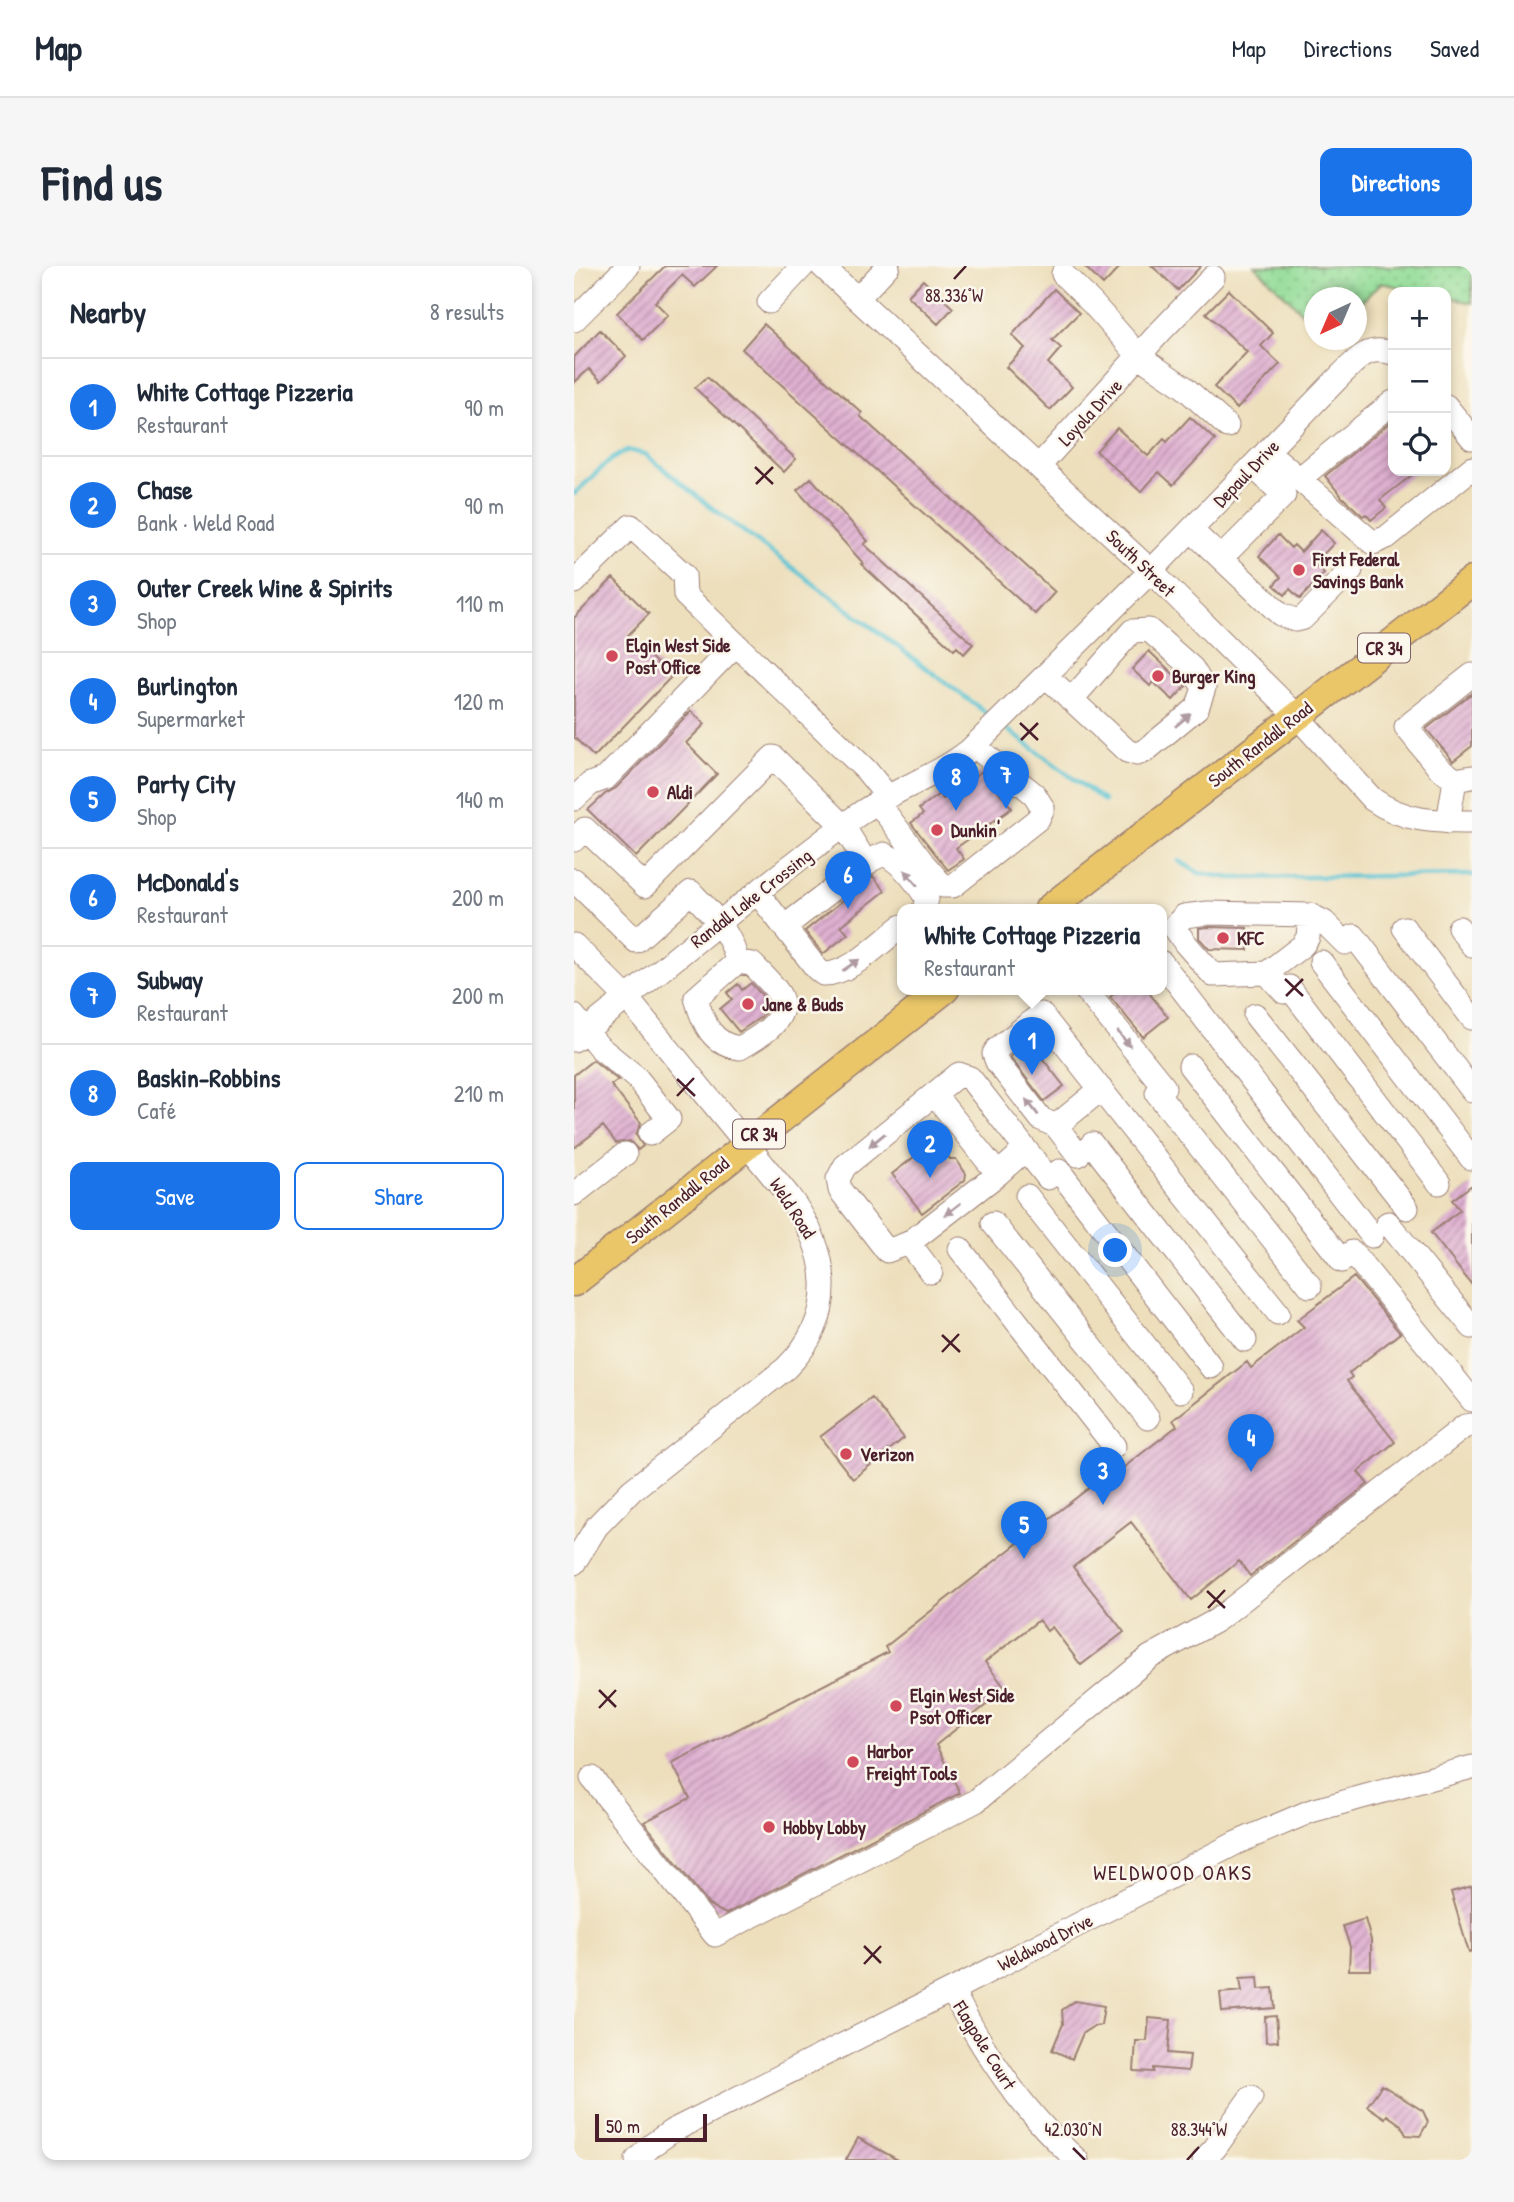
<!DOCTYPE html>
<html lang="en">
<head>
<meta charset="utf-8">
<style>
  :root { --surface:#fff; --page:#f6f6f7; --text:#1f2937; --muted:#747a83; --line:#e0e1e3; --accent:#1a73e8 }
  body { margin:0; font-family:"Patrick Hand",sans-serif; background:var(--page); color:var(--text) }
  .controls { position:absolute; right:21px; top:21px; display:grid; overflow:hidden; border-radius:14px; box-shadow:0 4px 10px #0003 }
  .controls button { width:63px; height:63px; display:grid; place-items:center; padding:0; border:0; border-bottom:2px solid var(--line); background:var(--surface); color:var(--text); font:35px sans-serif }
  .compass { position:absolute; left:730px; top:21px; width:63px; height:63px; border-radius:50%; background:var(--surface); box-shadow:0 4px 10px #0003; rotate:224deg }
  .scale { position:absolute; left:21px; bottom:18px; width:112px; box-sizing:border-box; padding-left:7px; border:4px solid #4a1f2b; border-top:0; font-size:19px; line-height:24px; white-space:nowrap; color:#4a1f2b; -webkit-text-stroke:5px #fbf7ec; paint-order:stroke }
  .you { position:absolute; left:542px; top:985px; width:24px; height:24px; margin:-18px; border:5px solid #fff; border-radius:50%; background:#1a73e8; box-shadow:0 0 0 10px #1a73e833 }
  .badge { display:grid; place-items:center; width:46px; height:46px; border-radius:50%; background:var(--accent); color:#fff; font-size:23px; font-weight:700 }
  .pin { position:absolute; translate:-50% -58px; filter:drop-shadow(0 2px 4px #0008) }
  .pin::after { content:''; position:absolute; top:37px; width:24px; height:21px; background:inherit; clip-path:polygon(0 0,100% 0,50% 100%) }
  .popup { position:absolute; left:323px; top:638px; width:270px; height:91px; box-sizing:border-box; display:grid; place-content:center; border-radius:14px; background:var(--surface); filter:drop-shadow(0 2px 5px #0005); font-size:23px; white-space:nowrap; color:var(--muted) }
  .popup b { font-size:26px; color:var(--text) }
  .popup::after { content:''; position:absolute; left:50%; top:100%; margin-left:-14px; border:14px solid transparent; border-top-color:var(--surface) }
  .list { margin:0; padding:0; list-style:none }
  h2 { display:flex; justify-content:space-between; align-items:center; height:91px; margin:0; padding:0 28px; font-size:30px }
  h2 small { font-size:23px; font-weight:400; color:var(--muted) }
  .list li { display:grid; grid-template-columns:46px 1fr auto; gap:21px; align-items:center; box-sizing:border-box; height:98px; padding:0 28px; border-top:2px solid var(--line) }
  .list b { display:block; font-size:26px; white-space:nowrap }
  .list p { margin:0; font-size:23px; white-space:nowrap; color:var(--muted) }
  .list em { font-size:23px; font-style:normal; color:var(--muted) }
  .actions { display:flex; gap:14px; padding:21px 28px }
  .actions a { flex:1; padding:16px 0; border:2px solid var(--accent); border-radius:14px; text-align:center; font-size:24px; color:var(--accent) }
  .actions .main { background:var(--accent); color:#fff }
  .icon { flex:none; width:38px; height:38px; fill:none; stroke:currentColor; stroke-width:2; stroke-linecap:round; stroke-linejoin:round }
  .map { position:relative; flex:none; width:898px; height:1894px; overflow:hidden; border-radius:14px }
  header { display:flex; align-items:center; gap:42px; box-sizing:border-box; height:98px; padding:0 35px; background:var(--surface); border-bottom:2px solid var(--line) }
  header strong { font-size:33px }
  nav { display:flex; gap:38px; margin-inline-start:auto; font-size:24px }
  .intro { display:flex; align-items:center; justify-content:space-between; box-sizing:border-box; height:168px; padding:0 42px }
  h1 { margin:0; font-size:49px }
  .button { padding:18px 32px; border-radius:14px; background:var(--accent); color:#fff; font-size:24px; font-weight:700 }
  main { display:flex; gap:42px; padding:0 42px }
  aside { flex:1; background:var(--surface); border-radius:14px; box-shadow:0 4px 10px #0003 }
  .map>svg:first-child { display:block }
  .park { fill:url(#park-dots); stroke:#6f7e62; stroke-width:2 }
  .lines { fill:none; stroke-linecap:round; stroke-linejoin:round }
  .stream { stroke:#57c2d2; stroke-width:4.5 }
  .building { fill:url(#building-hatch) }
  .minor-casing { stroke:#9c7f74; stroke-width:25 }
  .major-casing { stroke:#9c7f74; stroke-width:31 }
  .minor { stroke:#fff; stroke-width:23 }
  .major { stroke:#eac669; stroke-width:28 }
  .oneway { fill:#ae9aa0 }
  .ticks { fill:none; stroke:#4a1f2b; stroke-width:2.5 }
  .poi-dot { fill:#d1495b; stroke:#fbf7ec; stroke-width:2.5 }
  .labels { text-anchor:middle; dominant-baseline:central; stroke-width:5; stroke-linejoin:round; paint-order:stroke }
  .shield { fill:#fbf7ec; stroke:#7f6065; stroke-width:2 }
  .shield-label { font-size:18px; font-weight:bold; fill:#4a1f2b }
  .street-label { font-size:19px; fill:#4a1f2b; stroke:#fbf7ec }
  .poi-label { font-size:19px; font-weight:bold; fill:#4a1f2b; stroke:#fbf7ec; text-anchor:start }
  .neighbourhood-label { font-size:21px; letter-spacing:2px; fill:#4a1f2b; stroke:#fbf7ec }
  .ticks-label { font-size:18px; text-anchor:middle; fill:#4a1f2b; stroke:#fbf7ec; stroke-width:5; stroke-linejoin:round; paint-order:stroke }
</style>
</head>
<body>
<header>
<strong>Map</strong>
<nav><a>Map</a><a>Directions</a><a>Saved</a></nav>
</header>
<div class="intro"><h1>Find us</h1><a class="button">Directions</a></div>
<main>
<aside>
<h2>Nearby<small>8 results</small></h2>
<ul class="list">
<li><span class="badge">1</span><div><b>White Cottage Pizzeria</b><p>Restaurant</p></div><em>90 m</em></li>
<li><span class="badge">2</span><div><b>Chase</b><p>Bank · Weld Road</p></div><em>90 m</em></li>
<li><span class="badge">3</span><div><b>Outer Creek Wine &amp; Spirits</b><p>Shop</p></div><em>110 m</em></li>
<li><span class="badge">4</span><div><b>Burlington</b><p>Supermarket</p></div><em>120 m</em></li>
<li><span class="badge">5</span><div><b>Party City</b><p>Shop</p></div><em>140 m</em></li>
<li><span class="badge">6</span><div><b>McDonald's</b><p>Restaurant</p></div><em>200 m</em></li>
<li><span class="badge">7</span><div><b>Subway</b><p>Restaurant</p></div><em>200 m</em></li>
<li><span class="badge">8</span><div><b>Baskin-Robbins</b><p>Café</p></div><em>210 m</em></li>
</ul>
<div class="actions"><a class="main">Save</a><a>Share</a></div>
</aside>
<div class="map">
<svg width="898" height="1894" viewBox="0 0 898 1894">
  <defs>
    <pattern id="park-dots" width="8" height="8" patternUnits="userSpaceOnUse" patternTransform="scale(1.75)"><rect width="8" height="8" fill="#94dd99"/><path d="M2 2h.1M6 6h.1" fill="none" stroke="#81bd84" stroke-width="1.8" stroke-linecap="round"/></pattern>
    <pattern id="building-hatch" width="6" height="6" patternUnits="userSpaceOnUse" patternTransform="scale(1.75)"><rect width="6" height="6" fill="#dfb0d1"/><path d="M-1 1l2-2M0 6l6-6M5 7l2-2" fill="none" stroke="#b78faa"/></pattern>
  </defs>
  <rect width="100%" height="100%" fill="#fbf7ec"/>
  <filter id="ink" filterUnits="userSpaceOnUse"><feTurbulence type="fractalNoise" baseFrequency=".0143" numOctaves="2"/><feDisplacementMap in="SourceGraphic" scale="14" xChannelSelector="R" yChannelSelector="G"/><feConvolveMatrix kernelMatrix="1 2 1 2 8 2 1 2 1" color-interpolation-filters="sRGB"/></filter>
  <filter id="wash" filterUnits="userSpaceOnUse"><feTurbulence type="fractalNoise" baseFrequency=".00686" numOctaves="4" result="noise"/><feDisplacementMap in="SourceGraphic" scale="28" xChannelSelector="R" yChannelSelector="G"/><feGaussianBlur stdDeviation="1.57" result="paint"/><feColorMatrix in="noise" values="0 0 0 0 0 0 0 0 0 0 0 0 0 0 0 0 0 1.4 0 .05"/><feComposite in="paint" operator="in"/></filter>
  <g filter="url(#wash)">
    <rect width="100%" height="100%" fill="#eddfbc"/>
    <path class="park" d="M681 0H898V37L872 30V26H851L807 17 783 40 782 32H740V58Z"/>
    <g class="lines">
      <path class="stream" d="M0 228 36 194 53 184 71 188 133 238 415 449
        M434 464 530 535
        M605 595 625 607 657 612 898 609"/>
    </g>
    <g id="blocks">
      <path class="building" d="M91 0H143L121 21 108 9 81 36 94 49 69 74 43 47Z
        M510 0H547L529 19Z
        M578 0H627L604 24Z
        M349 14 379 42 364 58 334 30Z
        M480 23 505 47 478 74 487 82 474 97 498 121 476 144 432 101 451 82 438 69Z
        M655 24 699 67 687 80 706 98 663 143 640 121 673 86 632 47Z
        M190 58 288 147 286 150 481 326 461 348 168 83Z
        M26 64 52 90 27 115 15 103 0 117V91Z
        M133 111 222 193 210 206 121 122Z
        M616 151 641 174 599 219 585 206 567 226 522 185 543 162 574 190 590 173 593 176Z
        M819 154V205H843L806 234 812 242 797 254 792 248 789 250 768 231 751 210Z
        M237 212 294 275 290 278 399 378 390 388 383 381 380 384 287 298 289 297 223 224Z
        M747 264 760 277 740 298 750 307 726 333 716 323 711 329 700 319 707 311 685 290 704 269 717 282 720 279 727 286Z
        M39 312 75 348 54 369 97 411 20 491 0 471V352Z
        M575 385 612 420 599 434 579 416 576 420 558 403Z
        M898 427V480L879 495 852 463Z
        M117 445 131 458 112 477 143 508 62 591 14 544 31 528 42 522Z
        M408 505 438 542 382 582 390 593 374 604 337 557 349 548 345 543 365 528 369 533Z
        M299 610 311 625 267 660 274 668 249 688 231 665Z
        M634 661 673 662 674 684 635 683 625 672V662Z
        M177 717 192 734 194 742 187 751 165 766 146 743 158 733 153 727 164 718 168 724Z
        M546 723H572L594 751 569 771 536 731Z
        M448 782 453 789 468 792 490 820 470 835 436 791Z
        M19 794 44 814 37 819 67 857 62 869 69 880 64 884 56 875 42 877 29 860 0 882V809Z
        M362 874 376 893H382L392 908 391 914 348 947 318 908Z
        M898 919V1019L857 967 886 944 878 934Z
        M780 1011 826 1067 775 1107 778 1111 773 1115 821 1176 784 1206 794 1218 676 1310 665 1295 617 1334 557 1256 499 1301 550 1366 507 1399 478 1361 473 1365 465 1354 411 1396 432 1423 362 1479 386 1527 152 1648 135 1639 70 1556 116 1532 98 1497 314 1386 311 1381 467 1259 524 1215 527 1219 603 1160 599 1154 673 1096 677 1102 730 1061 723 1054Z
        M298 1132 330 1172 279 1213 246 1171Z
        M898 1620V1686L895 1687 877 1626Z
        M791 1653 797 1674V1704H775L776 1681 769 1660Z
        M684 1711 685 1723 699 1722 701 1742 648 1746 646 1727 668 1725 666 1712Z
        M501 1735 530 1740 527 1759 520 1760 509 1767 498 1793 478 1784 489 1758 488 1744Z
        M702 1750 704 1775 692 1776 691 1751Z
        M575 1752 597 1754 594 1787 616 1789 614 1805 579 1802V1806L560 1805 562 1775H573Z
        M808 1819 849 1845 854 1856 846 1870 832 1869 827 1859 813 1849 811 1852 793 1840Z
        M284 1872 324 1894H272Z"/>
    </g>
  </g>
  <g filter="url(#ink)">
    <use href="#blocks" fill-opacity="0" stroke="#9c7f74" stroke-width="2"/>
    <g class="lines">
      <defs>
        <path id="minor" d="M248 0 577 305 723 450 798 533C829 555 861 556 898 556
          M489 8 519 38 566 91 610 121 653 160
          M284 32 314 0
          M195 36 229 0
          M0 54 54 0
          M872 140 898 172
          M693 185 799 277 813 271 898 202
          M465 200 586 66 639 11
          M725 213 819 136
          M617 264 706 348 721 354 729 352 777 304
          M647 292 710 229 679 200
          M0 316 57 260 110 309 111 329 292 504 314 531
          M472 410 553 485 563 488 571 485 623 442 630 422 618 402 575 364 558 365 497 434
          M881 514 864 501 832 461 898 409
          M0 533 16 518 32 512 162 378
          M304 537 350 598 369 620H379L464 553 469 542 460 528 400 480
          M874 556 881 514 898 511
          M0 574 11 563 71 620 199 491 269 560 293 598
          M0 614 62 675 117 626C136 646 158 667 163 696
          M183 626 243 703 249 708C276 709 308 675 328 660
          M210 661 297 594 310 588C329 597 342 615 353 633L350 643
          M830 662 898 752
          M885 662 898 679
          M780 670 898 824
          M0 679 53 732 214 929C256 985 266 1049 212 1102L58 1224 23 1260 0 1297
          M163 696 178 698C187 707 198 717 205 728 219 753 183 772 166 782 138 779 129 757 122 732Z
          M747 696 897 892
          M588 697 798 970
          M693 707 729 679 734 671 736 649
          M715 721 865 917
          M511 723 590 821
          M710 726 693 707 639 709 611 677 600 661 610 650 634 647 736 649 750 656 771 677
          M681 749 833 942
          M0 750 25 781 62 811 95 853 76 868
          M0 774C94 700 184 622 281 551 317 524 361 512 396 484L577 305 767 109C785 92 793 79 819 87
          M616 800 768 995
          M583 827 736 1020
          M360 828 424 908 443 891 449 881
          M482 860 527 823
          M518 878 671 1074
          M504 889 482 860 467 853 423 796 420 788 423 783 467 748 704 1047
          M485 905 637 1101
          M0 928 51 888
          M453 930 607 1125
          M419 957 574 1152
          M814 957 898 1061
          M335 977 424 908
          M386 983 540 1180
          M778 986 898 1134
          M357 1006 335 977 313 985 266 924 264 913 271 900 385 808 396 812 474 912
          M18 1512 141 1669 402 1535 576 1391 643 1354 891 1160 898 1159
          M378 1724C410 1788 449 1846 503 1894
          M63 1894 78 1879 98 1865 378 1724 662 1577 737 1545 898 1501
          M630 1894 641 1882 677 1831"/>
        <path id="major" d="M475 643 898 315
          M0 1016 371 723"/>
      </defs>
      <use href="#minor" class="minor-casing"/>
      <use href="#major" class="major-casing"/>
      <use href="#minor" class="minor"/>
      <use href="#major" class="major"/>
    </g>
    <defs><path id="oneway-solid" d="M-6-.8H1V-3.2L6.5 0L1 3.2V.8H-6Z" transform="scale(1.75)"/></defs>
    <g class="oneway">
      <use href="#oneway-solid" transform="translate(609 454) rotate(-40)"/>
      <use href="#oneway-solid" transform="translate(337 612) rotate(-130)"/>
      <use href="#oneway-solid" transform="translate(277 699) rotate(-34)"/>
      <use href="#oneway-solid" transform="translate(550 773) rotate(51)"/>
      <use href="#oneway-solid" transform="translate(458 841) rotate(-128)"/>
      <use href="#oneway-solid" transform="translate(303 874) rotate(141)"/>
      <use href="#oneway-solid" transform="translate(379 943) rotate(142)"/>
    </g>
  </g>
  <path class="ticks" d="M380 13 392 0M181 201 199 218M182 218 199 201M446 457 464 474M447 474 464 457M711 713 729 730M712 730 729 713M103 813 121 830M103 830 120 812M368 1069 386 1086M368 1086 385 1068M633 1325 651 1342M634 1342 651 1324M25 1424 42 1441M25 1442 42 1424M290 1680 307 1697M290 1698 307 1680M499 1882 511 1894M613 1894 625 1881"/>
  <g class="poi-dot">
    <circle cx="725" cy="304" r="7"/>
    <circle cx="38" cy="390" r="7"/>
    <circle cx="584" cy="410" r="7"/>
    <circle cx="79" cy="526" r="7"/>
    <circle cx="363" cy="564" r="7"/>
    <circle cx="649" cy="672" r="7"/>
    <circle cx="174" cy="738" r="7"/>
    <circle cx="272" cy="1188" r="7"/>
    <circle cx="322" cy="1440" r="7"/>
    <circle cx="279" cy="1496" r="7"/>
    <circle cx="195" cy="1561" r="7"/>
  </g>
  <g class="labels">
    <g class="shield">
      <rect x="784" y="367.5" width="52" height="29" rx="5"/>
      <rect x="159" y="853.5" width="52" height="29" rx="5"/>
    </g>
    <g class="shield-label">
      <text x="810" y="382">CR 34</text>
      <text x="185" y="868">CR 34</text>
    </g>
    <g class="street-label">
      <text transform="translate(516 146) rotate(-47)">Loyola Drive</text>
      <text transform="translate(672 207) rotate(-46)">Depaul Drive</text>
      <text transform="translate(567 297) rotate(44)">South Street</text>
      <text transform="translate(686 478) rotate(-38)">South Randall Road</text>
      <text transform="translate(177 632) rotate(-38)">Randall Lake Crossing</text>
      <text transform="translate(103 934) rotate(-39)">South Randall Road</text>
      <text transform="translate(219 942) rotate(57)">Weld Road</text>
      <text transform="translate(471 1676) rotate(-27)">Weldwood Drive</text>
      <text transform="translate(411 1779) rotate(58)">Flagpole Court</text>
    </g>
    <g class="poi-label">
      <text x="739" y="293">First Federal<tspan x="739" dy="22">Savings Bank</tspan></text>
      <text x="52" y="379">Elgin West Side<tspan x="52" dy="22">Post Office</tspan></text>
      <text x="598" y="410">Burger King</text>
      <text x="93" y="526">Aldi</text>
      <text x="377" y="564">Dunkin'</text>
      <text x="663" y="672">KFC</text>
      <text x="188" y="738">Jane &amp; Buds</text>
      <text x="286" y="1188">Verizon</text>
      <text x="336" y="1429">Elgin West Side<tspan x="336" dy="22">Psot Officer</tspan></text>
      <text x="293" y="1485">Harbor<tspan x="293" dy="22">Freight Tools</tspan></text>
      <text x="209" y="1561">Hobby Lobby</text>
    </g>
    <g class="neighbourhood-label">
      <text x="599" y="1606">WELDWOOD OAKS</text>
    </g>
  </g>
  <g class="ticks-label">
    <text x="380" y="36">88.336°W</text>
    <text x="625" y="1870">88.344°W</text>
    <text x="499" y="1870">42.030°N</text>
  </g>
</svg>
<div class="controls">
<button>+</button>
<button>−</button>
<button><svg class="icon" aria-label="locate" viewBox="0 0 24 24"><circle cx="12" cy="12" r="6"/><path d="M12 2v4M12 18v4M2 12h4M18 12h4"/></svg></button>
</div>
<svg class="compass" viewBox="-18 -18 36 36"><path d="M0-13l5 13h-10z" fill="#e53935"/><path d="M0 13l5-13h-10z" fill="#747a83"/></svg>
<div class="scale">50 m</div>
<div class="you"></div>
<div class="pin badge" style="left:458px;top:809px">1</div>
<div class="popup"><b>White Cottage Pizzeria</b>Restaurant</div>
<div class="pin badge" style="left:356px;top:912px">2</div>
<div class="pin badge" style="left:529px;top:1239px">3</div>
<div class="pin badge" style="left:677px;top:1206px">4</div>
<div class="pin badge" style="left:450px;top:1293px">5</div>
<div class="pin badge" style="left:274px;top:643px">6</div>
<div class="pin badge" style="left:432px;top:543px">7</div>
<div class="pin badge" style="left:382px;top:545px">8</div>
</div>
</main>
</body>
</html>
